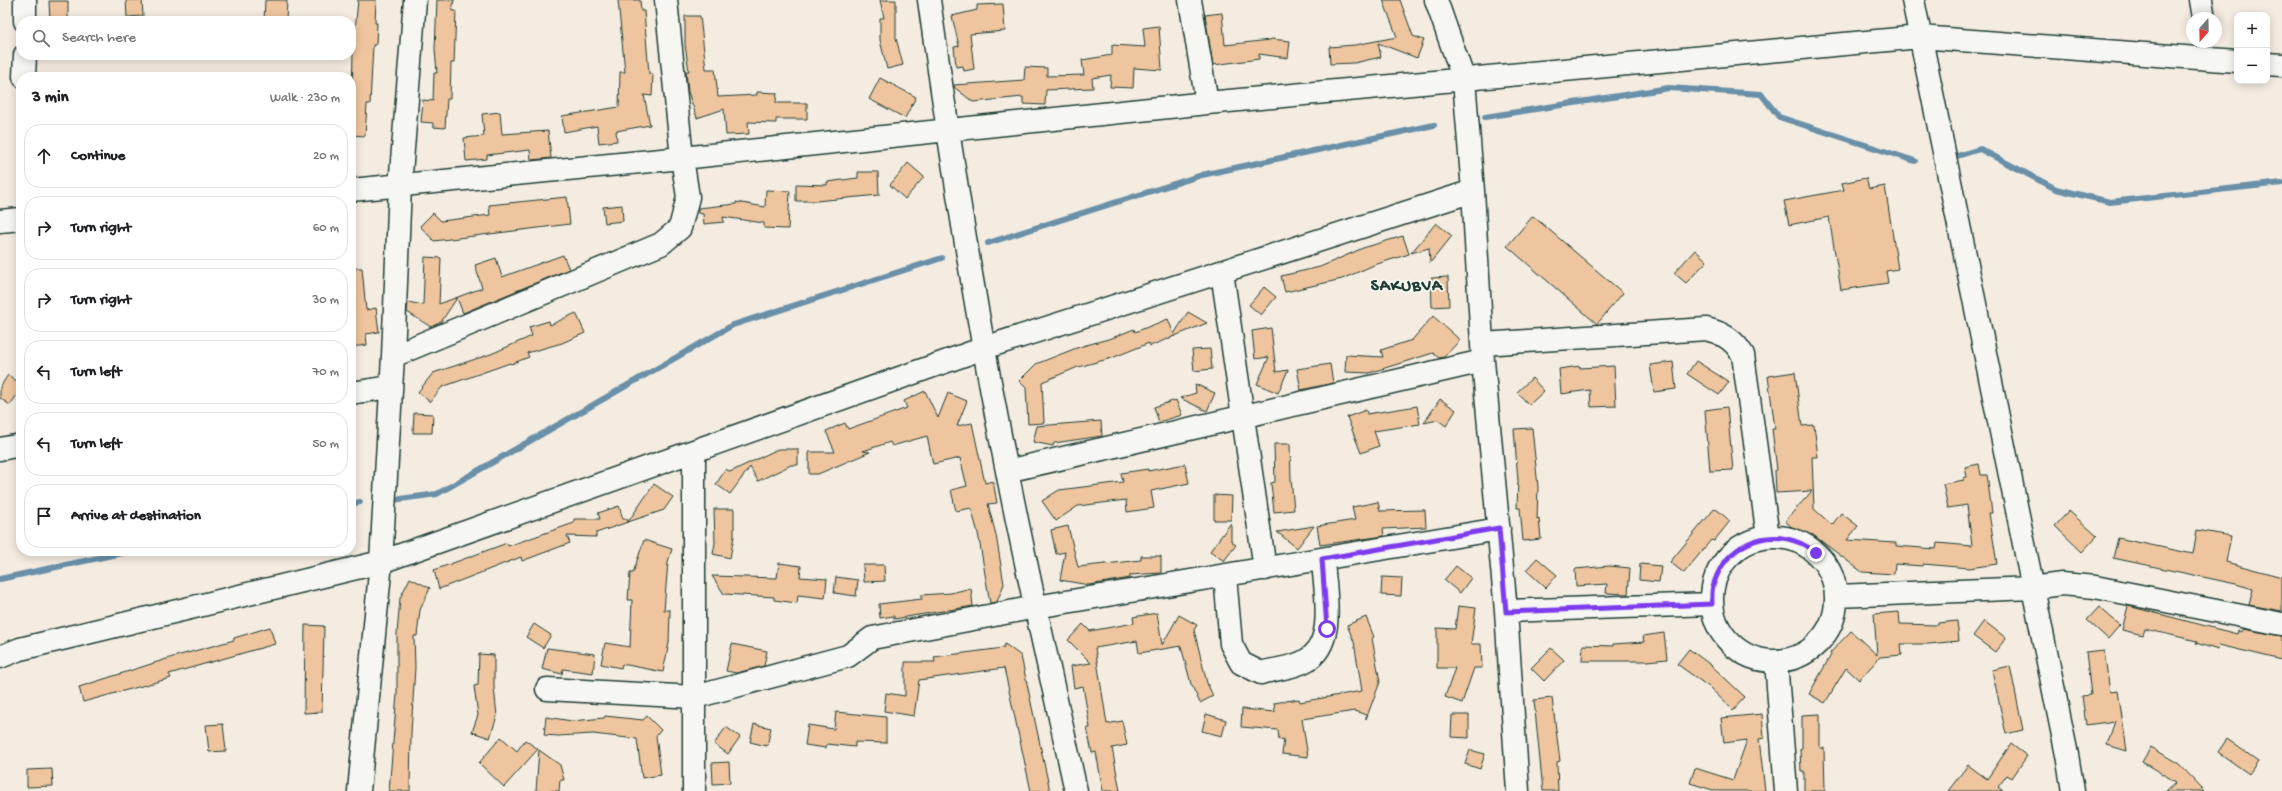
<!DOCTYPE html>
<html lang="en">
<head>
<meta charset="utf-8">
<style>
  :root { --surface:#fff; --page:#f2f2f2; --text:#202124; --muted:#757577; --line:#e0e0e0 }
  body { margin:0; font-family:"Gochi Hand",sans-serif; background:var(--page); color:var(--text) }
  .controls { position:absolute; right:12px; top:12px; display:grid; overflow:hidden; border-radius:8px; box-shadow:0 2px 10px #0003 }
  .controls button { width:36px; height:36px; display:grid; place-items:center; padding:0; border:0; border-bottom:1px solid var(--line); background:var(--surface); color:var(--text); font:20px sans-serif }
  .compass { position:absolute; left:2186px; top:12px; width:36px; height:36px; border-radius:50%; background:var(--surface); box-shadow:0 2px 10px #0003; rotate:200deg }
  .stop { position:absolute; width:12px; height:12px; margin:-9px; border:3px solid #7c3aed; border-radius:50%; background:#fff }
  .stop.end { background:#7c3aed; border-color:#fff; box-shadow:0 1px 4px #0008 }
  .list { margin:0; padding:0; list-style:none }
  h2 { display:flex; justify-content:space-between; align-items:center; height:52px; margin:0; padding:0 16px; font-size:17px }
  h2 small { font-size:13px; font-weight:400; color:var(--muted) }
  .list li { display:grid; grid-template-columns:26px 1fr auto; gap:12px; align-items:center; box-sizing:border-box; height:64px; margin:0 8px 8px; padding:0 8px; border:1px solid var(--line); border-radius:16px }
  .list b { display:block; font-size:15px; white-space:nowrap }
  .list em { font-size:13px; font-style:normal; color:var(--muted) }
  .icon { flex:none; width:22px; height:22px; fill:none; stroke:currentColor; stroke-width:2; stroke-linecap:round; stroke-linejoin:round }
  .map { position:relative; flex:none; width:2282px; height:791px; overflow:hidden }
  .search { position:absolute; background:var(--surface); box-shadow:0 2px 10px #0003; left:16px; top:16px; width:340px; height:44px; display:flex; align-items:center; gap:10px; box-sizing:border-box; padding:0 14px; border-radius:16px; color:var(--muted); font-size:15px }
  .panel { position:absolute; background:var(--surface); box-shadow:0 2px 10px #0003; left:16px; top:72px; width:340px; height:484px; border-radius:16px }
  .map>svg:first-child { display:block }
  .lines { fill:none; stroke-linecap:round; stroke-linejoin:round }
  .stream { stroke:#6990a8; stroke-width:6 }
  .building { fill:#eec59e; stroke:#1f3d34 }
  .minor-casing { stroke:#1f3d34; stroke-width:25 }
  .minor { stroke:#f6f6f2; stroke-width:22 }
  .route { stroke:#7c3aed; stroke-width:5 }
  .labels { text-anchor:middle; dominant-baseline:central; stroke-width:3.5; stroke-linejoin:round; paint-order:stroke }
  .district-label { font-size:17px; font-weight:bold; letter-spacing:1px; fill:#1f3d34; stroke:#f6f6f2 }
</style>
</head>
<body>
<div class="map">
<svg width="2282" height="791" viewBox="0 0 2282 791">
  <rect width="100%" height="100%" fill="#f4ece1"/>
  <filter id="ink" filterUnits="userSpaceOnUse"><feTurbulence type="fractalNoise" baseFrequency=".025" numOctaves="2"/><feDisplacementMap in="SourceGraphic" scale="8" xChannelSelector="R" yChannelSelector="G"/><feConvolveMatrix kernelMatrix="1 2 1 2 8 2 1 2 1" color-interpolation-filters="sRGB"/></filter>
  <g filter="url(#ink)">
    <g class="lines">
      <path class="stream" d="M1485 117 1669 88 1761 94 1779 117 1915 161
        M1957 156 1980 149 2056 189 2110 202 2282 183
        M988 243 1202 175 1434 125
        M393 500 437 494 733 325 942 258
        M351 504 360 502
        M0 579 131 551"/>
    </g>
    <path class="building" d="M126 0H142L143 16 127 17Z
      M265 0H287L286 21H264Z
      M358 0H376L375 23H377L376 45H373L370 104H367L365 136 351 135 353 52Z
      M437 0H454L452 11H456L454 63H451L450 99H447L445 128 433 127V123L421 122 423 100 433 101 434 73H437L435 49Z
      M618 0H640L641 11H644L649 74H653L652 96 644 95 650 125 616 131 617 141 599 143 597 126 564 132 562 116 619 107 620 72H625Z
      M880 0H896V38L903 65 887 69 880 40V18H884Z
      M1383 0H1400L1413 36 1424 40 1417 58 1378 43 1381 57 1354 63 1330 64 1329 47 1355 45 1397 37Z
      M49 1H68V21H50Z
      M1003 4 1005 31 970 34 974 69 964 71 963 66 956 67 954 47 959 46 952 16 977 10V5Z
      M1222 13 1225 45 1270 40 1271 39 1290 41 1288 58 1259 54V59L1213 65 1205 15Z
      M685 16H700L706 69H715L718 97 757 95V92L777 93 776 103H807V119H776V123L748 122 749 134 726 135 724 109 697 118 688 92 686 71H689L685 45Z
      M1159 26 1162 70 1134 68 1133 88 1110 87 1111 75 1092 78 1093 88 1046 90 1045 105 1023 104V97L973 102 954 87V85L1024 80 1025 67 1047 68V76L1084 75 1082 60 1112 55V45L1145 47 1143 28Z
      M880 78 916 97 905 118 869 99Z
      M500 112 502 134 548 131 551 158 531 160 530 150 487 155V159L466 161 464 138 484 136 482 114Z
      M908 163 924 177 905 199 890 185Z
      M858 172H878L879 195 816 201H796V184L827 185V182L858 178Z
      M1866 178 1869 189 1885 186 1898 269 1886 271 1888 283 1841 290 1829 217 1789 225 1784 201 1844 190 1842 183Z
      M766 190 790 191 788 229 764 228V223L723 217 724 222 704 224 703 214 698 213V208L736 204V202L765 207Z
      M567 197 570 224 434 241 420 226 433 213 441 221 490 215 489 205Z
      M622 205 623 221 605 223 603 207Z
      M1533 216 1623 293 1597 324 1507 246Z
      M1436 223 1452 236 1430 263 1429 248 1411 253Z
      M1403 236 1409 254 1374 265 1342 279 1285 292 1281 276 1320 267 1363 248Z
      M1695 250 1707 261 1686 283 1674 273Z
      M563 255 569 269 463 313 457 298 441 322 431 327 407 312 408 302 423 305 425 257 441 258 439 304 482 288 475 265 496 258 502 277Z
      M351 268H362L366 310 376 308 379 332 366 334 367 345 351 347Z
      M1448 277 1449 306 1432 307 1431 278Z
      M1264 287 1276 297 1261 315 1249 305Z
      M1188 312 1207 323 1150 346 1149 343 1112 358 1078 367 1042 382 1044 423 1028 424 1026 388 1019 381 1036 364 1079 347 1112 338 1134 329 1135 332 1168 319 1174 334Z
      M576 313 585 333 562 343 527 353 529 357 511 364 510 363 442 387 430 402 418 392 433 373 491 354 532 336 529 327 549 321 550 325Z
      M1433 316 1460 340 1444 357 1439 358 1433 353 1369 373 1345 372 1346 355 1383 357 1381 350 1412 340Z
      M1271 328 1276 372 1288 370 1278 393 1257 384 1269 357 1255 359 1252 331Z
      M1210 349 1212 369 1194 371 1192 350Z
      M1696 361 1729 382 1719 395 1687 374Z
      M1673 362 1676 389 1654 392 1650 365Z
      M1330 364 1333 383 1301 390 1297 369Z
      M1580 366V368L1614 366 1616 406 1591 407 1590 390 1561 394 1559 369Z
      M1795 372 1802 426 1814 425 1818 457H1812L1814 509 1832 525 1841 513 1858 526 1847 540 1896 543V546L1936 549 1937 543 1972 546 1967 505 1948 508 1943 484 1964 480 1963 478 1967 477 1965 467 1979 464 1981 475H1987L1992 513H1989L1997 564 1969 568 1923 564 1922 566 1895 564 1894 574 1862 572 1812 534 1806 540 1785 521 1812 491 1776 493 1775 470H1777L1772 429H1775L1768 376Z
      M8 375 21 384V389L10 405 0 398V387Z
      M1532 378 1544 391 1529 405 1517 392Z
      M1195 384 1215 393 1207 411 1180 398 1196 393Z
      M925 391 938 418 948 393 967 401 957 426 972 423 985 483 993 481 997 503 988 504 996 535 1004 584 997 602 990 603 978 533 971 508 956 511 951 490 967 486 960 458 933 464 927 436 892 446 890 442 863 451 870 452 818 474H809V452H835L826 431 845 423 848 429 907 408 904 401Z
      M1440 399 1456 410 1446 426 1438 420 1424 423Z
      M1176 400 1182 415 1159 422 1154 407Z
      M1417 406 1420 424 1374 431 1379 446 1361 453 1347 417 1366 410 1367 414Z
      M1727 407 1733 470 1710 471 1705 410Z
      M414 413 433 414 432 433H413Z
      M1101 421 1102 436 1054 443 1053 446 1033 442 1037 426Z
      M1532 428 1538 487 1537 519 1539 518 1541 539 1523 541 1520 508H1517L1518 481 1514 429Z
      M1274 444H1290L1291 479 1294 510 1274 512 1271 483 1275 482Z
      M778 449H798V465H791L758 481 750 467 730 494 716 484 726 469 730 472Z
      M1185 464 1189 483 1151 491 1154 508 1127 512 1126 500 1078 506 1056 521 1042 501 1059 490 1123 482 1121 473 1148 469V471Z
      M654 484 673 497 664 510 628 522Z
      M1214 495 1232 496 1231 520H1214Z
      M1378 502 1380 511 1425 510 1426 527 1383 529 1384 536 1320 545 1317 526 1355 520 1352 507Z
      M619 506 623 519H627L628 522 596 533V537L567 536 570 543 522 561 521 557 439 589 434 570 507 543 508 546 574 523V519H600L598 513Z
      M1715 508 1730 521 1714 541 1711 540 1684 573 1670 562Z
      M714 509H734V536L730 558 713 554 715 543Z
      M2069 511 2097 536 2082 552 2055 526Z
      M1231 523V541L1236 545 1224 561 1210 551Z
      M1068 526 1078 567 1141 560V556H1161V573L1130 575V578L1089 585 1060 580 1065 552 1056 554 1051 530Z
      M1314 526 1297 548 1277 532Z
      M2197 530 2231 536 2226 562 2282 577V611L2249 605 2253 589 2236 584 2113 558 2118 538 2193 554Z
      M644 540 672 549 668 562 664 610H670L669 643 663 672 622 664 621 668 601 664 605 643 630 647 632 600H628L630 573H633Z
      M1537 558 1557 575 1546 588 1526 570Z
      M779 563 801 566 800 577 827 579 825 598 798 595 797 603 774 600V597L724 594 712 576 777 578Z
      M1640 564 1661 566 1659 582 1639 580Z
      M863 565H884L885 581 864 582Z
      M1456 566 1471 578 1460 593 1444 580Z
      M1609 566 1630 568 1628 594 1606 593 1607 584 1576 586 1575 569Z
      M836 577 858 580 856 596 834 593Z
      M1382 577 1402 578 1401 596 1381 595Z
      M410 578 430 588 420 610 417 636H414L415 667 411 733 410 791H389L397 694V634L400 598Z
      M971 588 973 606 894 619V616L880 618 879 604 922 599 921 595 951 593Z
      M1458 606 1476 608 1471 644H1481L1482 668H1474L1462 703 1445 697 1455 668H1437V628L1455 629Z
      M2128 606 2237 634 2238 631 2242 632V629L2282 636V660L2219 645 2218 650 2196 643 2197 641 2145 629 2143 635 2122 630Z
      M2099 607 2120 625 2108 639 2087 620Z
      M1899 612 1900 624 1938 625V623L1957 621 1959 641 1929 644H1901L1902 655 1880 657 1859 680 1846 668 1825 703 1809 694 1831 655 1830 653 1851 631 1877 655 1874 614Z
      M1157 613 1162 645 1179 615 1197 625 1194 630 1207 683 1213 696 1200 703 1191 684 1181 646 1139 653 1137 641 1095 648 1107 724 1122 721 1127 745 1112 748 1120 791H1103L1096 752 1092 753 1087 728H1090L1083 686 1074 688 1071 666 1091 663 1068 640 1083 624 1090 631 1134 623 1133 617Z
      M1366 617 1374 637 1372 638 1380 682 1366 719V715L1355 711 1302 719 1308 757 1282 754 1284 739 1279 740 1278 730 1241 727 1242 709 1275 712 1274 703 1299 699 1300 702 1362 691 1354 642 1347 625Z
      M1984 621 2006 638 1995 652 1973 636Z
      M534 624 551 635 543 648 526 637Z
      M305 625 324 626 322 712 304 713Z
      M270 627 275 644 169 674 171 678 83 702 79 687 173 657 234 640V638Z
      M1664 633 1667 659 1647 661H1582L1583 645 1613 646V644L1644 642 1643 636Z
      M732 644 767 651 764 666 736 673 726 671Z
      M1005 644 1021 656 1050 791H1031L1004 668 919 680 914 716 884 711 886 693 905 696V662H935L934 657 1003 648Z
      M547 648 595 654 593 673 563 669 562 674 542 669Z
      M1551 648 1564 660 1544 681 1531 668Z
      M1689 649 1712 666 1745 697 1733 710 1709 687 1677 664Z
      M2104 650 2110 692 2118 691 2127 751 2107 745 2115 721 2086 725 2082 696 2091 695 2086 652Z
      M479 654 494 655V687L497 716 490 738 472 732 478 715 474 686 478 685Z
      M2010 666 2023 730 2006 734 1992 670Z
      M1552 698 1560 761 1557 762 1558 791H1543L1534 700Z
      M836 712 886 717V743L855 742V747L827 744 826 748 805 745 808 725 834 729Z
      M1206 714 1226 720 1222 736 1202 731Z
      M1762 714 1764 738 1759 739 1765 791H1716L1690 783 1695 768 1733 780 1747 740 1724 743 1721 718Z
      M1820 714V748H1824L1825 791H1804V771H1801L1800 749 1802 748V715Z
      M1452 715H1469V738L1451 737Z
      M605 716 643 720 647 716 661 730 656 736 661 775 642 778 637 739 593 734 558 736 544 735 546 717 572 721 604 718Z
      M223 724 226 751 209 752 206 725Z
      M754 724 771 728 767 746 750 742Z
      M726 727 740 737 728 754 714 744Z
      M501 737 517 751 525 740 538 749 504 787 479 763Z
      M2227 739 2258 761 2249 774 2218 752Z
      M2011 744 2027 756 2012 778 2007 775 1998 787 2003 791H1948L1968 765 1987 779Z
      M2151 747 2179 764 2205 791H2166L2176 782 2142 762Z
      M539 750 560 765 564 780H560L559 791H536Z
      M1470 750 1485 754 1480 769 1465 764Z
      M729 762 730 783 713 784 712 763Z
      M52 769 53 786 27 787V770Z"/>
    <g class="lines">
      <defs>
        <path id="minor" d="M929 0C951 157 976 315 1007 471 1028 578 1053 684 1076 791
          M1190 0 1207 103
          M1436 0 1464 80 1473 191 1483 361 1506 611 1518 791
          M1913 0 2067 755 2073 791
          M2201 0 2204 18
          M25 21V0
          M2267 64 2282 65
          M24 77 25 55
          M351 190 682 158 1207 103 1920 37 2237 61
          M0 221 21 219
          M1222 272 1265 569
          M1483 344 1706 329C1723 333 1734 340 1743 355L1768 537
          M393 356 661 244 680 228 688 197 682 158 666 0
          M351 393 390 387
          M0 449 21 445
          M694 451V791
          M1007 471 1483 361
          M1712 599a62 62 0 1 1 124 0a62 62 0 1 1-124 0Z
          M1225 576 1231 644 1241 663 1261 673C1274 669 1293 668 1305 661 1338 644 1324 589 1323 559
          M1837 596 2032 588 2062 584 2095 587 2282 624
          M1506 611 1712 604
          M0 657 20 649 381 562 984 348 1473 191
          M1776 661 1786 791
          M547 689 695 697 848 656 872 638 1036 607 1499 529
          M359 791 381 562 393 356 400 186 415 0"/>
      </defs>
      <use href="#minor" class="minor-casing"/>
      <use href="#minor" class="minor"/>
    </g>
  </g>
  <g class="lines" filter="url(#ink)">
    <path class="route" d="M1327 629 1322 559 1499 528 1506 612 1712 604C1712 598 1711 589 1714 583 1726 546 1764 528 1800 543 1806 545 1811 550 1816 553"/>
  </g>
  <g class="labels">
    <g class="district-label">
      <text x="1407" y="287">SAKUBVA</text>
    </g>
  </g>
</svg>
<div class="controls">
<button>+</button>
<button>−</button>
</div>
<svg class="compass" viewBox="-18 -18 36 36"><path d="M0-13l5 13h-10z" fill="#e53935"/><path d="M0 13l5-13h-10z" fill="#757577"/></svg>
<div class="stop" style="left:1327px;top:629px"></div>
<div class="stop end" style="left:1816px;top:553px"></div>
<div class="search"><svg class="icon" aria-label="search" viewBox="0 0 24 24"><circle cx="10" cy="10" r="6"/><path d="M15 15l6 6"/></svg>Search here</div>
<section class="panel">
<h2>3 min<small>Walk · 230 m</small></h2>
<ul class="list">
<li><svg class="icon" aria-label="ahead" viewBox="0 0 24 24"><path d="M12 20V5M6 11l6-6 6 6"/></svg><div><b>Continue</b></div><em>20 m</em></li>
<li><svg class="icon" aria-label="right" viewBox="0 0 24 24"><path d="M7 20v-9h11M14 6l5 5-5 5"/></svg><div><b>Turn right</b></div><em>60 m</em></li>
<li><svg class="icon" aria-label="right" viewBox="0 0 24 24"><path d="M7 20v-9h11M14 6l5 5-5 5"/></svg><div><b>Turn right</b></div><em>30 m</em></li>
<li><svg class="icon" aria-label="left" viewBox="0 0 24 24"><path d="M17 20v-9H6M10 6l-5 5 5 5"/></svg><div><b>Turn left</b></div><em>70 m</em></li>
<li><svg class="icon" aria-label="left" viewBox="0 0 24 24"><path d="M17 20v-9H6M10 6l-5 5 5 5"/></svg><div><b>Turn left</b></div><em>50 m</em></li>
<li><svg class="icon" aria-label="arrive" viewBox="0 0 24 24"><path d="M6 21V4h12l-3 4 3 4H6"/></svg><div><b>Arrive at destination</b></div></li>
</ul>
</section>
</div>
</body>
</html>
